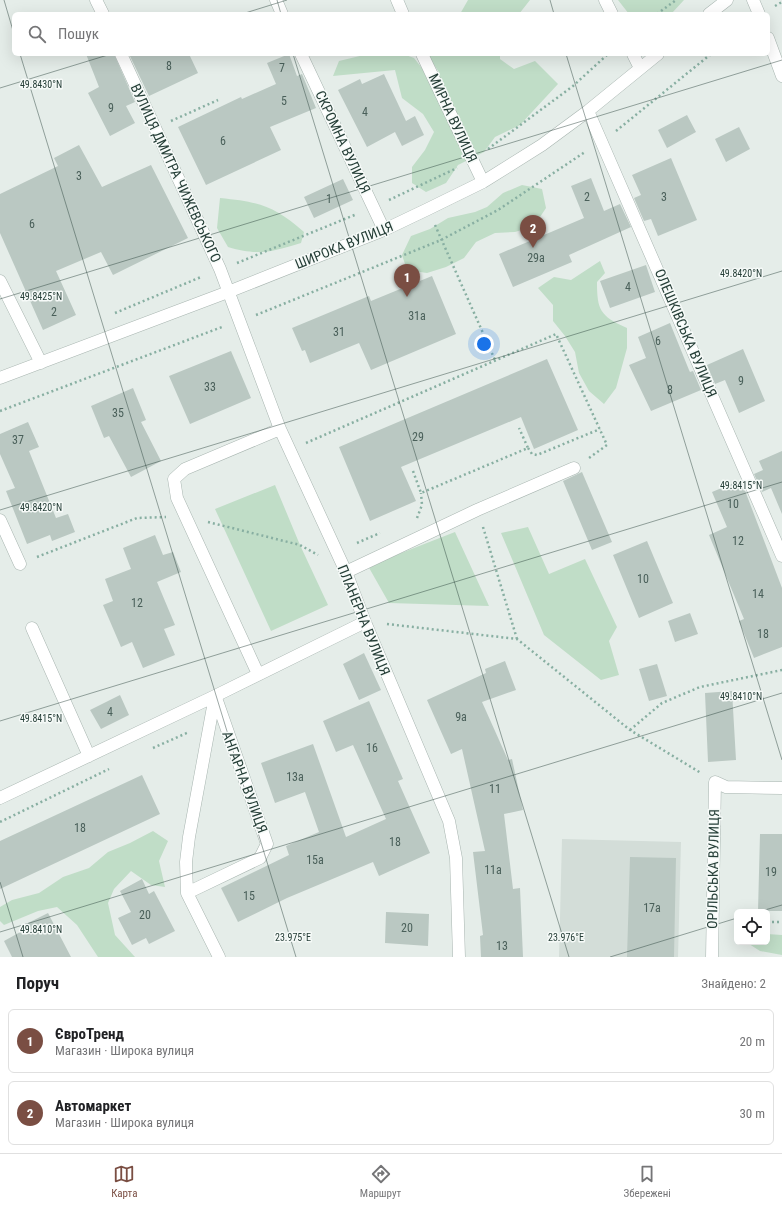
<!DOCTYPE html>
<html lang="uk">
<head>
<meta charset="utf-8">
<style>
  :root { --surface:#fff; --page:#f2f2f2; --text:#202124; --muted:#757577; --line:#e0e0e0; --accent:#7a4e43 }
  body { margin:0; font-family:"Roboto Condensed",sans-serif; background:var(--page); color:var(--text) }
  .controls { position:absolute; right:12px; bottom:12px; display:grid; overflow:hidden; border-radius:6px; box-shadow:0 4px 16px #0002 }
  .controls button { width:36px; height:36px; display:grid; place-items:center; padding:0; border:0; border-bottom:1px solid var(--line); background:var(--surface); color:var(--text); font:20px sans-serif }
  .you { position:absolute; left:484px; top:344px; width:14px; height:14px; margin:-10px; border:3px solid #fff; border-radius:50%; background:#1a73e8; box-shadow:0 0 0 6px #1a73e833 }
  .badge { display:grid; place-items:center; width:26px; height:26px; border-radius:50%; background:var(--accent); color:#fff; font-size:13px; font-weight:700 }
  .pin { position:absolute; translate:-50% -33px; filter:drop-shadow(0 1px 2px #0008) }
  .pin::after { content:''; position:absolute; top:21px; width:14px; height:12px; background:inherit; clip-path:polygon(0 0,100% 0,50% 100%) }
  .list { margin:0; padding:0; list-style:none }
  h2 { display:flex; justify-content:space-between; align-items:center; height:52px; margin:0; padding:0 16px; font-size:17px }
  h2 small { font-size:13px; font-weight:400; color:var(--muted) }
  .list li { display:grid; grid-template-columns:26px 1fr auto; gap:12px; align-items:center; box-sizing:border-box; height:64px; margin:0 8px 8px; padding:0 8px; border:1px solid var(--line); border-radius:6px }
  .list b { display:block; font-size:15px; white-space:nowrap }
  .list p { margin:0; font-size:13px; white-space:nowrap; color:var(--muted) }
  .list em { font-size:13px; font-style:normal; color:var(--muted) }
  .icon { flex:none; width:22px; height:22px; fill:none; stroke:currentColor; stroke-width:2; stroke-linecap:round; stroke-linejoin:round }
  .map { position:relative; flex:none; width:782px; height:957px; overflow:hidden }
  .search { position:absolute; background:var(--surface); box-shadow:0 4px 16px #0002; left:12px; right:12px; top:12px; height:44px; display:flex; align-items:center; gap:10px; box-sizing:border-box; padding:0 14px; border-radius:6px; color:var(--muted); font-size:15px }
  .sheet { height:196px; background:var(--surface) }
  nav { display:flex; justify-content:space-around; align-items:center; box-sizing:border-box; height:56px; border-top:1px solid var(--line); background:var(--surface); font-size:11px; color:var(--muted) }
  nav a { display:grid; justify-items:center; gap:2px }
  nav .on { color:var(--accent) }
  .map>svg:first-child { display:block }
  .built { fill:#d3ddd8 }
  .green { fill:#c0ddc7 }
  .building { fill:#bac8c2 }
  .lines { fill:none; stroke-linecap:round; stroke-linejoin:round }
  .minor-casing { stroke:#a8b5b0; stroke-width:13 }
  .path { stroke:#88afa2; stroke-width:2.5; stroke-dasharray:2 3; stroke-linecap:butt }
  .minor { stroke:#fff; stroke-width:12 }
  .ticks { fill:none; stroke:#253e37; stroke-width:1; stroke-opacity:0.45 }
  .labels { text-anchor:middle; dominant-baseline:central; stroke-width:3; stroke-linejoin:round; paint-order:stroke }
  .number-label { font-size:12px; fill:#4a605a }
  .street-label { font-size:14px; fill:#253e37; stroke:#f6faf8 }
  .ticks-label { font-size:10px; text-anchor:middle; fill:#253e37; stroke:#f6faf8; stroke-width:3; stroke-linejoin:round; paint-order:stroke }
</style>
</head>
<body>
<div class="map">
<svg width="782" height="957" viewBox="0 0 782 957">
  <rect width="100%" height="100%" fill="#e5ede9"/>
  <path class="built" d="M562 839 681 842 678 957H559Z"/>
  <path class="green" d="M468 0H530L519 14H460Z
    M618 0H684L672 13 668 14H629Z
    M368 54H403L414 58 429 77 440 74 427 54H500V59L514 69 535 61 558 84 520 125 495 137 484 152 458 165 446 183 426 192 412 183V167L425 150 434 132 423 114 402 98 395 70 333 76 339 61Z
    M522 185 542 189 546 208 534 226 515 232 495 233 476 242 464 258 446 267 427 273 407 270 402 255 411 236 430 229 448 218 475 212 487 207 503 193Z
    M220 198C260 202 274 206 304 232L301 243C271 252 259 256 228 247L217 228Z
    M600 261 605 273 597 282C597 310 600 316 627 328V348L616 388 604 404 589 391 579 373 575 352 565 336 553 321V305L538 288 554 277 571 280Z
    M275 485 300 545 328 605 271 631 215 509Z
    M528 527 549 574 585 559 617 627 609 641 619 675 601 680 544 635 501 533Z
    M455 532 489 606 389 603 368 566Z
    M153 831 168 841 159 861 165 887 151 885 131 871 114 889 108 903 115 935 135 957H98L77 925 57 907 38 911 4 925 0 921V907L12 900 39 893 63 877 89 868 108 852 130 843Z
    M767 934 782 935V955L760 951 746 942H767Z"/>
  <path class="building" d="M86 54H114L135 102 126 106 135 123 110 136 88 93 99 87Z
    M129 54H189L198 73 149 96Z
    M289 54 297 76 302 74 316 108 270 127 281 150 206 185 178 127 241 97 242 99 276 84 267 63Z
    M384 74 406 121 415 116 424 135 402 146 395 132 367 147 338 90 360 79 362 84Z
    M687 115 696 132 667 148 658 130Z
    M739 127 750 149 726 162 715 139Z
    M79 145 102 187 151 165 188 238 113 275 101 252 56 271 76 315 43 330 0 233V194L58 166 54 158Z
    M671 158 697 220 658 236 651 219 644 221 634 198 641 195 632 175Z
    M591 178 604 211 620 204 631 227 569 255 572 262 513 287 499 254 584 218 571 186Z
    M343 179 353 200 314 218 304 197Z
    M646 265 655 292 610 308 600 281Z
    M432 276 456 334 371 370 359 343 310 363 305 350 302 351 292 328 369 296 371 301Z
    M670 323 689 370 690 372 693 371 701 390 651 411 629 365 646 358 638 337Z
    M743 349 765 401 739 413 725 380 715 384 707 365Z
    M231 351 251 398 190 424 169 376Z
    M547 359 578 430 534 449 521 417 401 467 416 501 370 521 339 447Z
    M133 388 146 420 141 422 161 461 131 477 109 436 104 438 91 406Z
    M28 422 39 447 29 451 56 518 68 514 75 532 52 541 50 535 27 544 6 491 15 488 0 454V434Z
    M782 451V514L771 488 762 492 754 474 763 470 759 461Z
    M582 472 612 542 592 550 563 481Z
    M741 480 782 588V647L754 658 739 621 744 619 709 535 727 527 712 492Z
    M155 535 163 555 173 552 181 572 157 582 175 625 164 629 175 655 143 668 132 642 121 647 103 605 113 601 105 579 131 569 123 548Z
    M647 541 673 603 639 618 613 555Z
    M690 613 698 634 675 642 668 621Z
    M364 653 381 690 359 700 343 664Z
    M505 661 516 690 482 702 508 760 512 759 523 810 504 814 513 889 520 888 523 957H481L480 936 483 935 473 852 485 851 462 749 451 754 427 700 486 673 485 669Z
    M657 664 667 696 649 701 639 669Z
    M732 691 736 760 708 762 705 693Z
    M120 695 129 715 101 729 90 710Z
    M369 701 403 779 398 781 430 853 379 876 373 862 287 898 238 922 221 888 289 855 286 846 319 832 305 792 275 803 261 763 313 744 346 837 386 819 353 745 336 752 323 721Z
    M142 775 160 814 0 889V841Z
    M760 834H782V911H758Z
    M630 857 676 858 674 957H627Z
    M142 879 149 894 154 891 175 931 149 944 146 938 132 945 118 918 131 912 120 891Z
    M386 912 429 914 428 946 385 943Z
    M48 913 71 957H12L4 941 24 930 22 926Z"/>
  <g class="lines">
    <defs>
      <path id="minor" d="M96 0 103 14
        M276 0 282 14
        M397 0 403 14
        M605 0 612 14
        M753 0 759 14
        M709 14 727 0
        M768 38 782 76
        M121 54 220 269 280 429 346 572 365 622 449 821 456 858 459 957
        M301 54 384 230
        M422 54 483 182
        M633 54 640 68
        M588 111 782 556
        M0 281 41 363
        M0 378 228 292 384 230 428 209 483 182 542 145 588 111 658 54
        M0 520 20 564
        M346 572 477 510 574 468
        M32 628 89 756
        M258 674 177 498 174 479 185 469 280 429
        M215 696 189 837 186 862 187 893 219 957
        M0 798 215 696 365 622
        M187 893 260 858 267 844 216 698
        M712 957 715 782 726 787 782 788"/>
    </defs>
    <use href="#minor" class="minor-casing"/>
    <path class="path" d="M775 6 782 2
      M657 14 676 0
      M171 121 218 100
      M616 131 711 54
      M488 149 573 86 608 54
      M389 200 457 168
      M435 225 495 360
      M237 263 357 214
      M115 313 201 277
      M256 315 441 240 498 210 585 152
      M0 411 222 327
      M306 443 556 334 607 445 589 458
      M528 448 532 454 537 455 600 429
      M413 471 421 493 528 448 519 428
      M417 518 422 505 421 493
      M208 522 300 545 318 555
      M483 527 517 639
      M357 543 380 533
      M37 557 137 518 166 517
      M387 624 517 639 630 730 701 773
      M630 730 662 703 700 687 782 670
      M153 748 189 732
      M0 822 109 769
      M767 922H782"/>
    <use href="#minor" class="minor"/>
  </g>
  <path class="ticks" d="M4 0 14 34M277 0 281 14M550 0 554 14M242 14 287 0M20 54 296 957M293 54 569 957M566 54 782 760M0 88 111 54M0 299 782 60M0 510 782 271M0 721 782 482M0 882 23 957M758 912 782 905M0 932 782 693M610 957 737 918"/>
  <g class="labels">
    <g class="number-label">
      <text x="169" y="66">8</text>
      <text x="282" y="68">7</text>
      <text x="284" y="101">5</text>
      <text x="111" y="108">9</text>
      <text x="365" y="112">4</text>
      <text x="223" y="141">6</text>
      <text x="79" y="176">3</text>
      <text x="587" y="197">2</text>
      <text x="664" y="197">3</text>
      <text x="329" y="199">1</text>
      <text x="32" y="224">6</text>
      <text x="536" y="258">29а</text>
      <text x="628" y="287">4</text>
      <text x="54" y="312">2</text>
      <text x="417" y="316">31а</text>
      <text x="339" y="332">31</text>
      <text x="658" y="341">6</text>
      <text x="741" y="381">9</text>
      <text x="210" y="387">33</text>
      <text x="670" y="390">8</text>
      <text x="118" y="413">35</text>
      <text x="418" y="437">29</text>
      <text x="18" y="440">37</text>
      <text x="733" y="504">10</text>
      <text x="738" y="541">12</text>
      <text x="643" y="579">10</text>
      <text x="758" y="594">14</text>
      <text x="137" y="603">12</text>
      <text x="763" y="634">18</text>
      <text x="110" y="712">4</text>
      <text x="461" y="717">9а</text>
      <text x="372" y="748">16</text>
      <text x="295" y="777">13а</text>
      <text x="495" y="789">11</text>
      <text x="80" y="828">18</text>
      <text x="395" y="842">18</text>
      <text x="315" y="860">15а</text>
      <text x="493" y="870">11а</text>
      <text x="771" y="872">19</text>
      <text x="249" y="896">15</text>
      <text x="652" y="908">17а</text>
      <text x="145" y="915">20</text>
      <text x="407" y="928">20</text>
      <text x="502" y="946">13</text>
    </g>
    <g class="street-label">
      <text transform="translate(453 118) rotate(65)">МИРНА ВУЛИЦЯ</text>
      <text transform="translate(343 142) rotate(65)">СКРОМНА ВУЛИЦЯ</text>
      <text transform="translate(176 173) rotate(65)">ВУЛИЦЯ ДМИТРА ЧИЖЕВСЬКОГО</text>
      <text transform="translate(344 245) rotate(-22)">ШИРОКА ВУЛИЦЯ</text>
      <text transform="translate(686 333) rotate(67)">ОЛЕШКІВСЬКА ВУЛИЦЯ</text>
      <text transform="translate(364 620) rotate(68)">ПЛАНЕРНА ВУЛИЦЯ</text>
      <text transform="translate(245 782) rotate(70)">АНГАРНА ВУЛИЦЯ</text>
      <text transform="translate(713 869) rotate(-89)">ОРІЛЬСЬКА ВУЛИЦЯ</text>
    </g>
  </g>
  <g class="ticks-label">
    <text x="41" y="88">49.8430°N</text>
    <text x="741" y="277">49.8420°N</text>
    <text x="41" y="300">49.8425°N</text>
    <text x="741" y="489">49.8415°N</text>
    <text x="41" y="511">49.8420°N</text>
    <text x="741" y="700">49.8410°N</text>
    <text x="41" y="722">49.8415°N</text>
    <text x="41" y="933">49.8410°N</text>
    <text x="293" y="941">23.975°E</text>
    <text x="566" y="941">23.976°E</text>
  </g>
</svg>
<div class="controls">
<button><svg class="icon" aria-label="locate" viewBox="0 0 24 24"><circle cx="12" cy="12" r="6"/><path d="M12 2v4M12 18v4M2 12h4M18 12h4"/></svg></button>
</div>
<div class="you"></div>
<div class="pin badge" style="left:407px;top:297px">1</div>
<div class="pin badge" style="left:533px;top:248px">2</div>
<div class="search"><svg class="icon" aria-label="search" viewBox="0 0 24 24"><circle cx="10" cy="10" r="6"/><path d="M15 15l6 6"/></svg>Пошук</div>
</div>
<section class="sheet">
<h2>Поруч<small>Знайдено: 2</small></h2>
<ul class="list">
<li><span class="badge">1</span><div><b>ЄвроТренд</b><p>Магазин · Широка вулиця</p></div><em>20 m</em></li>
<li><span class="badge">2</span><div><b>Автомаркет</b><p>Магазин · Широка вулиця</p></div><em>30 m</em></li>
</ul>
</section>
<nav>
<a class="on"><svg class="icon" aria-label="map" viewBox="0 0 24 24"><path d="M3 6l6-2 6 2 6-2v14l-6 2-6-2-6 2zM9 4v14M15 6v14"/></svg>Карта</a>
<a><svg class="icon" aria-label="directions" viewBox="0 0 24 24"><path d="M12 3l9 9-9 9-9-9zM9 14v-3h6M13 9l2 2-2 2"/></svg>Маршрут</a>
<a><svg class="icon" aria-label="saved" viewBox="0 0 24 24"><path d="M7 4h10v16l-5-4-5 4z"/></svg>Збережені</a>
</nav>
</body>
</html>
